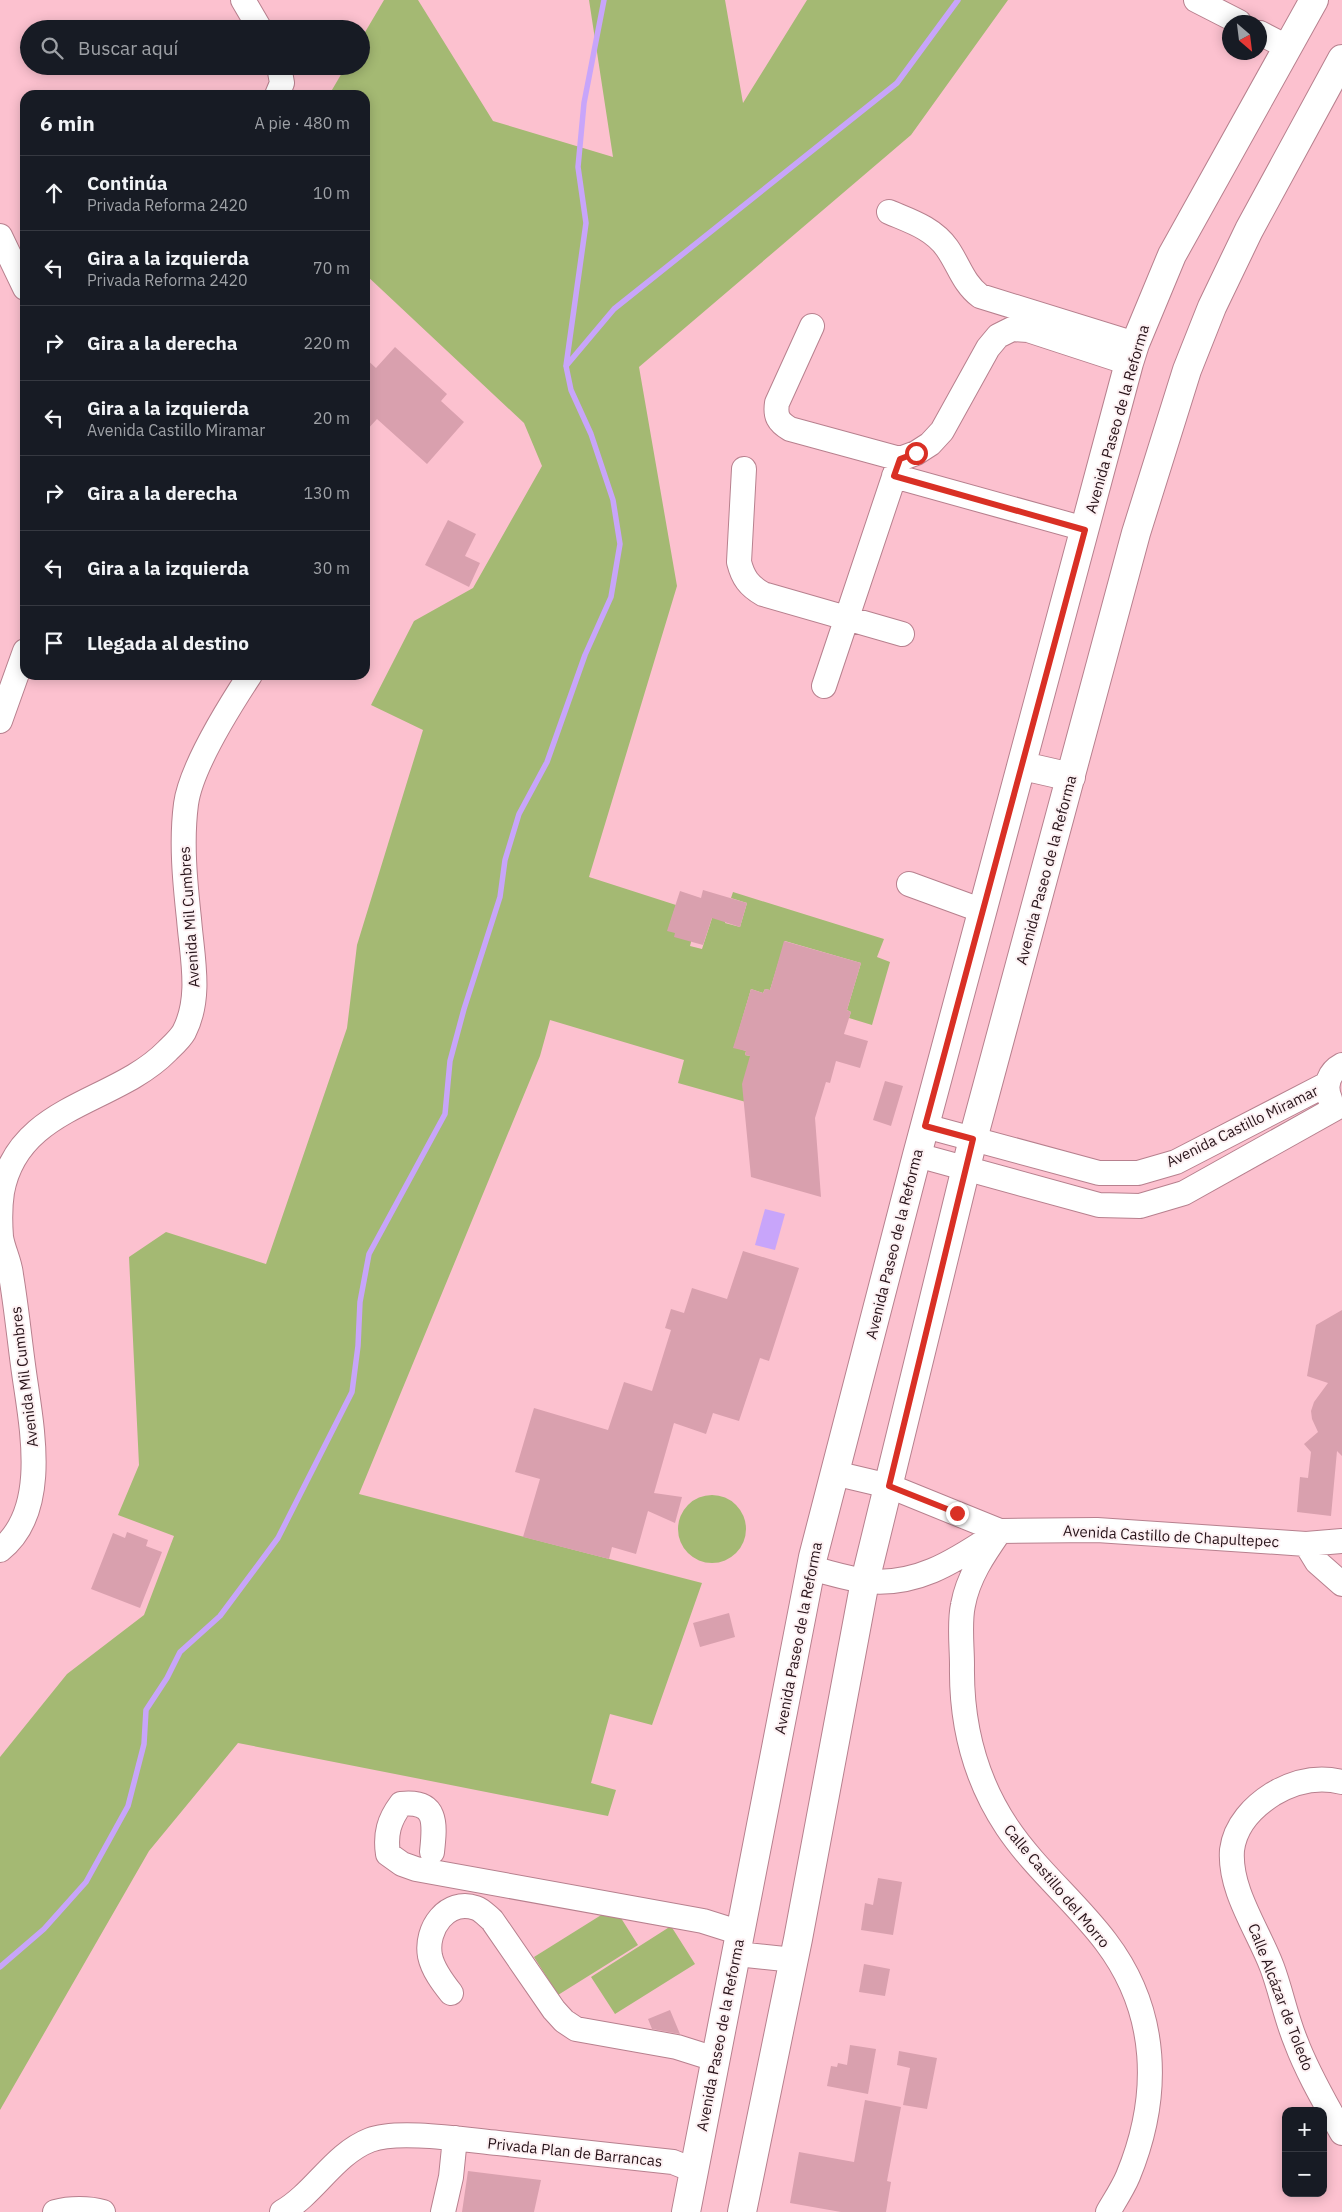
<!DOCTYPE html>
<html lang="es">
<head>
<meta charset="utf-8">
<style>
  :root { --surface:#171b24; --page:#242831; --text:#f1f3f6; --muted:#9ea1a6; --line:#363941 }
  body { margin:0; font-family:"IBM Plex Sans",sans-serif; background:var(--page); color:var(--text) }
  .controls { position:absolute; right:15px; bottom:15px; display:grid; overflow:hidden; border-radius:10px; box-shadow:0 2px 12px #0003 }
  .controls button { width:45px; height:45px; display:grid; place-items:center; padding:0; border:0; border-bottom:1px solid var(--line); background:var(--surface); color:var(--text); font:25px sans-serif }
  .compass { position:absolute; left:1222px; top:15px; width:45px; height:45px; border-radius:50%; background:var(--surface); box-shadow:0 2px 12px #0003; rotate:152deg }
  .stop { position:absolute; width:15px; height:15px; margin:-11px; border:4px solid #d93025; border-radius:50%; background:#fff }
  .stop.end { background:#d93025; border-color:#fff; box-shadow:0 1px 5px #0008 }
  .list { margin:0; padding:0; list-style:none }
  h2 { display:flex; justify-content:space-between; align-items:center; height:65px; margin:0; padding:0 20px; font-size:21px }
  h2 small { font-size:16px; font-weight:400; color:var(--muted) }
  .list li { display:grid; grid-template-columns:32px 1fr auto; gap:15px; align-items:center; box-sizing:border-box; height:75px; padding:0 20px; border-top:1px solid var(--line) }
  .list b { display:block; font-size:19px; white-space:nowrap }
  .list p { margin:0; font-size:16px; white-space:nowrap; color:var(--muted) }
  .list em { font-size:16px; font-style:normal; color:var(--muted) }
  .icon { flex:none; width:28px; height:28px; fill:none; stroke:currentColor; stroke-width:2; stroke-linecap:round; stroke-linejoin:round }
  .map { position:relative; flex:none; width:1342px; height:2212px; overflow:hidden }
  .search { position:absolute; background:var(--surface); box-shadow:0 2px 12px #0003; left:20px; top:20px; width:350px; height:55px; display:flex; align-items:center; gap:12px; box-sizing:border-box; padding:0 18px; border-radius:28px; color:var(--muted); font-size:19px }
  .panel { position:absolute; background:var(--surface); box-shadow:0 2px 12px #0003; left:20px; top:90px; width:350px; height:590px; border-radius:15px }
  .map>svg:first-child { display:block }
  .green { fill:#a4b973 }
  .water { fill:#c8a5fa }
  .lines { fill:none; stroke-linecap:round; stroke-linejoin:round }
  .stream { stroke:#c8a5fa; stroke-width:5.5 }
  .building { fill:#d9a0ae }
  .minor-casing { stroke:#b7808e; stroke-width:26 }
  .major-casing { stroke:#b7808e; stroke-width:30 }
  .minor { stroke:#fff; stroke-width:24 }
  .major { stroke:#fff; stroke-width:28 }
  .route { stroke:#d93025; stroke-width:6 }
  .labels { text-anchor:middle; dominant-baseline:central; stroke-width:4; stroke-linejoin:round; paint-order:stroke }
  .street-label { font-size:15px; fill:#271319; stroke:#fdf1f3 }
</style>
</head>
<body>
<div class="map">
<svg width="1342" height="2212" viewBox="0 0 1342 2212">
  <rect width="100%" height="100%" fill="#fcc1cf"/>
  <path class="green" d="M384 0H418L493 121 613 157 589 0H725L743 103 807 0H1008L911 135 639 367 677 586 589 877 676 905 668 930 692 938 690 946 702 949 715 909 727 913 725 923 740 927 747 903 731 898 733 892 884 939 877 957 890 962 872 1025 849 1018 851 1012 847 1010 861 963 785 941 770 990 765 989 763 993 751 989 734 1047 746 1051 745 1055 750 1056 753 1104 678 1083 684 1060 550 1020 540 1056 359 1494 702 1583 652 1725 610 1714 591 1783 616 1790 608 1816 238 1743 149 1851 0 2110V1757L67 1674 144 1615 174 1536 118 1515 139 1465 129 1257 166 1232 266 1264 347 1028 357 945 423 730 371 705 414 621 473 588 542 466 524 423 365 274V95H329L346 66H361V39Z
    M678 1529a34 34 0 1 1 68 0a34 34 0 1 1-68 0Z
    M614 1907 638 1945 558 1995 534 1957Z
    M671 1926 695 1964 615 2014 591 1977Z"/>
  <path class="water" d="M765 1209 785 1214 775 1250 755 1245Z"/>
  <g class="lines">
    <path class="stream" d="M566 366 614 309 897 83 958 0
      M0 1967 44 1929 86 1882 128 1806 144 1744 146 1710 167 1678 180 1652 220 1616 278 1538 352 1392 358 1346 360 1302 369 1254 445 1114 450 1061 464 1009 500 897 505 860 519 814 547 762 585 655 611 597 620 544 613 500 591 434 571 390 566 366 586 223 578 167 584 103 604 0"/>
  </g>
  <path class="building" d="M395 347 447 394 441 401 464 422 427 464 377 419 365 432V358L376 368Z
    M448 520 476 534 465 556 480 563 469 587 425 565Z
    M703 890 747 903 740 927 712 918 703 945 674 937 675 933 667 931 680 891 701 898Z
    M784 941 861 963 847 1010 851 1012 844 1034 868 1041 860 1068 836 1061 830 1083 826 1082 815 1118 821 1197 751 1177 742 1084 750 1056 745 1055 746 1051 733 1048 751 989 763 993 765 989 770 990Z
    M885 1081 903 1086 891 1126 873 1120Z
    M743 1251 799 1268 769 1361 760 1358 739 1421 713 1413 706 1434 674 1423 654 1493 682 1497 675 1523 648 1511 636 1554 612 1547 609 1559 523 1537 540 1479 515 1472 534 1408 608 1430 624 1382 652 1391 671 1330 665 1328 671 1309 684 1313 692 1288 727 1299Z
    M1342 1310V1456L1337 1451 1331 1516 1297 1512 1300 1477 1308 1478 1311 1452 1304 1444 1318 1432 1312 1419 1311 1411 1314 1402 1328 1383 1307 1376 1316 1325Z
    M127 1532 148 1540 146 1546 162 1552 140 1608 91 1589 113 1533 125 1538Z
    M729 1613 735 1637 700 1647 693 1623Z
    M878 1878 902 1882 893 1935 861 1930 865 1903 873 1905Z
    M864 1964 890 1969 885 1996 859 1992Z
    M670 2010 680 2034 652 2029 648 2019Z
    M850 2045 876 2049 868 2094 827 2086 831 2066 837 2067 838 2063 847 2065Z
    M899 2051 937 2058 927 2109 903 2105 910 2068 897 2065Z
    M865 2100 901 2107 887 2181 891 2182 886 2212H841L790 2203 799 2152 854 2162Z
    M468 2171 541 2180 534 2212H462Z"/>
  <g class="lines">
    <defs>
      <path id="minor" d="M243 0 260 29
        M1196 0 1239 22
        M1260 33 1287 47
        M277 95 282 83 279 66
        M889 212C910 221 933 228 947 248 959 265 963 283 980 296L1135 344
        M0 236 25 288
        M812 326 777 403C775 416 778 422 790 429L900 459 916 453 930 444 942 431 988 348 998 336 1012 329 1028 330 1129 363
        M744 469 739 562C743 578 749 586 763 594L902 634
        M894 476 1085 529
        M824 686 900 459
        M0 721 25 651
        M909 884 983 911
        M1330 1099C1324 1085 1329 1072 1342 1065
        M925 1126 1099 1173H1138L1176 1162 1327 1084
        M917 1155 1099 1205 1140 1206 1184 1193 1336 1108
        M834 1473 889 1486 1000 1531 1097 1530 1306 1544 1342 1541
        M1000 1531C984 1554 968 1577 963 1605 959 1623 962 1646 962 1665 961 1723 975 1779 1007 1827 1035 1869 1076 1902 1106 1942 1159 2012 1161 2096 1128 2176 1123 2188 1115 2200 1108 2212
        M1306 1544 1317 1562 1342 1584
        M0 1550C52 1509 30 1420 23 1365 19 1335 16 1305 11 1275 10 1262 3 1250 1 1237 0 1224 0 1205 2 1192 18 1105 115 1104 167 1051 173 1045 180 1039 184 1032 202 997 192 957 189 919 185 882 181 842 186 804 191 767 229 707 250 675
        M810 1568C828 1572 848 1579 867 1581 915 1586 952 1563 991 1537
        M1342 1782C1318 1776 1295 1781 1273 1794 1254 1806 1235 1825 1232 1850 1229 1890 1258 1930 1272 1967 1281 1991 1286 2018 1296 2042 1308 2074 1326 2104 1342 2133
        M432 1852C435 1824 438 1800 401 1804 389 1820 385 1834 388 1854L402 1864 416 1869 703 1921 741 1933
        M737 1954 794 1960
        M451 1993C443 1983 433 1970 430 1956 425 1929 447 1898 476 1908 482 1910 487 1916 492 1920L554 2010 564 2021 576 2029 677 2047 715 2059
        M55 2212C70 2208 89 2208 103 2212
        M282 2212C315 2193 334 2154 370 2140 398 2129 466 2140 498 2143 556 2149 615 2156 673 2162L693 2170
        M443 2212 451 2177 455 2138"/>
      <path id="major" d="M1023 766 1071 777
        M686 2212 813 1557 917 1155 1129 363 1135 344 1172 255 1314 0
        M742 2212 798 1939 865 1581 973 1139 1136 533 1187 370 1212 307 1249 230 1342 59"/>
    </defs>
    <use href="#minor" class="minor-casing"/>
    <use href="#major" class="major-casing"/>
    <use href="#minor" class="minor"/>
    <use href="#major" class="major"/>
  </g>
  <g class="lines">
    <path class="route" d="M916 453 900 459 894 476 1085 530 925 1126 973 1139 889 1486 957 1513"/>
  </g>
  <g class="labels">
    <g class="street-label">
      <text transform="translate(1117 419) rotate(-74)">Avenida Paseo de la Reforma</text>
      <text transform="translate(1046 870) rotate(-75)">Avenida Paseo de la Reforma</text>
      <text transform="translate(189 917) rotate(-94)">Avenida Mil Cumbres</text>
      <text transform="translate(1242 1126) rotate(-26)">Avenida Castillo Miramar</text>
      <text transform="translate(894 1244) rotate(-76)">Avenida Paseo de la Reforma</text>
      <text transform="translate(24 1377) rotate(-97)">Avenida Mil Cumbres</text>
      <text transform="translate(1171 1536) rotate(3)">Avenida Castillo de Chapultepec</text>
      <text transform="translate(798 1638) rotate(-79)">Avenida Paseo de la Reforma</text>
      <text transform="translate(1057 1886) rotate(50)">Calle Castillo del Morro</text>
      <text transform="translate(1281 1997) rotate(69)">Calle Alcázar de Toledo</text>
      <text transform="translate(720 2035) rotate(-79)">Avenida Paseo de la Reforma</text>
      <text transform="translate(575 2152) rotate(6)">Privada Plan de Barrancas</text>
    </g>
  </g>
</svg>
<div class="controls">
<button>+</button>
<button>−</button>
</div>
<svg class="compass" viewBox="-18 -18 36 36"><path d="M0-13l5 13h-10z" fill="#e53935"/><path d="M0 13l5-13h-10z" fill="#9ea1a6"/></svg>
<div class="stop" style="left:916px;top:453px"></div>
<div class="stop end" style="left:957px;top:1513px"></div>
<div class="search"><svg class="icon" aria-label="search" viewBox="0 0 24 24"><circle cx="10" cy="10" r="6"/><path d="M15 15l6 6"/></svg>Buscar aquí</div>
<section class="panel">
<h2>6 min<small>A pie · 480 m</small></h2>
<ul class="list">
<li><svg class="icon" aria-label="ahead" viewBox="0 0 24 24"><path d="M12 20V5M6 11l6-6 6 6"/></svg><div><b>Continúa</b><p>Privada Reforma 2420</p></div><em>10 m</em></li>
<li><svg class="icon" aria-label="left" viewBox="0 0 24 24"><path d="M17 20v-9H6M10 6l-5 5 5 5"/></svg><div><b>Gira a la izquierda</b><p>Privada Reforma 2420</p></div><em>70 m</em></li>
<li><svg class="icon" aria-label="right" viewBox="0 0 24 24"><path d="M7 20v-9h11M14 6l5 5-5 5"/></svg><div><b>Gira a la derecha</b></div><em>220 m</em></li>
<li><svg class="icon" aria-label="left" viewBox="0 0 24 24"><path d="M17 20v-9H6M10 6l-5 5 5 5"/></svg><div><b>Gira a la izquierda</b><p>Avenida Castillo Miramar</p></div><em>20 m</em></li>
<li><svg class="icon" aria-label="right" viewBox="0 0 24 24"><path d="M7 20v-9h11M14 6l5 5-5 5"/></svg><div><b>Gira a la derecha</b></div><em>130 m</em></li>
<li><svg class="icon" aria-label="left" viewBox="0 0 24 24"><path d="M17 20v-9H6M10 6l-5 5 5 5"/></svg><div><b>Gira a la izquierda</b></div><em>30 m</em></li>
<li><svg class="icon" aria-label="arrive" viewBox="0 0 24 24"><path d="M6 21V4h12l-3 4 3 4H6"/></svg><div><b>Llegada al destino</b></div></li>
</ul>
</section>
</div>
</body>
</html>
